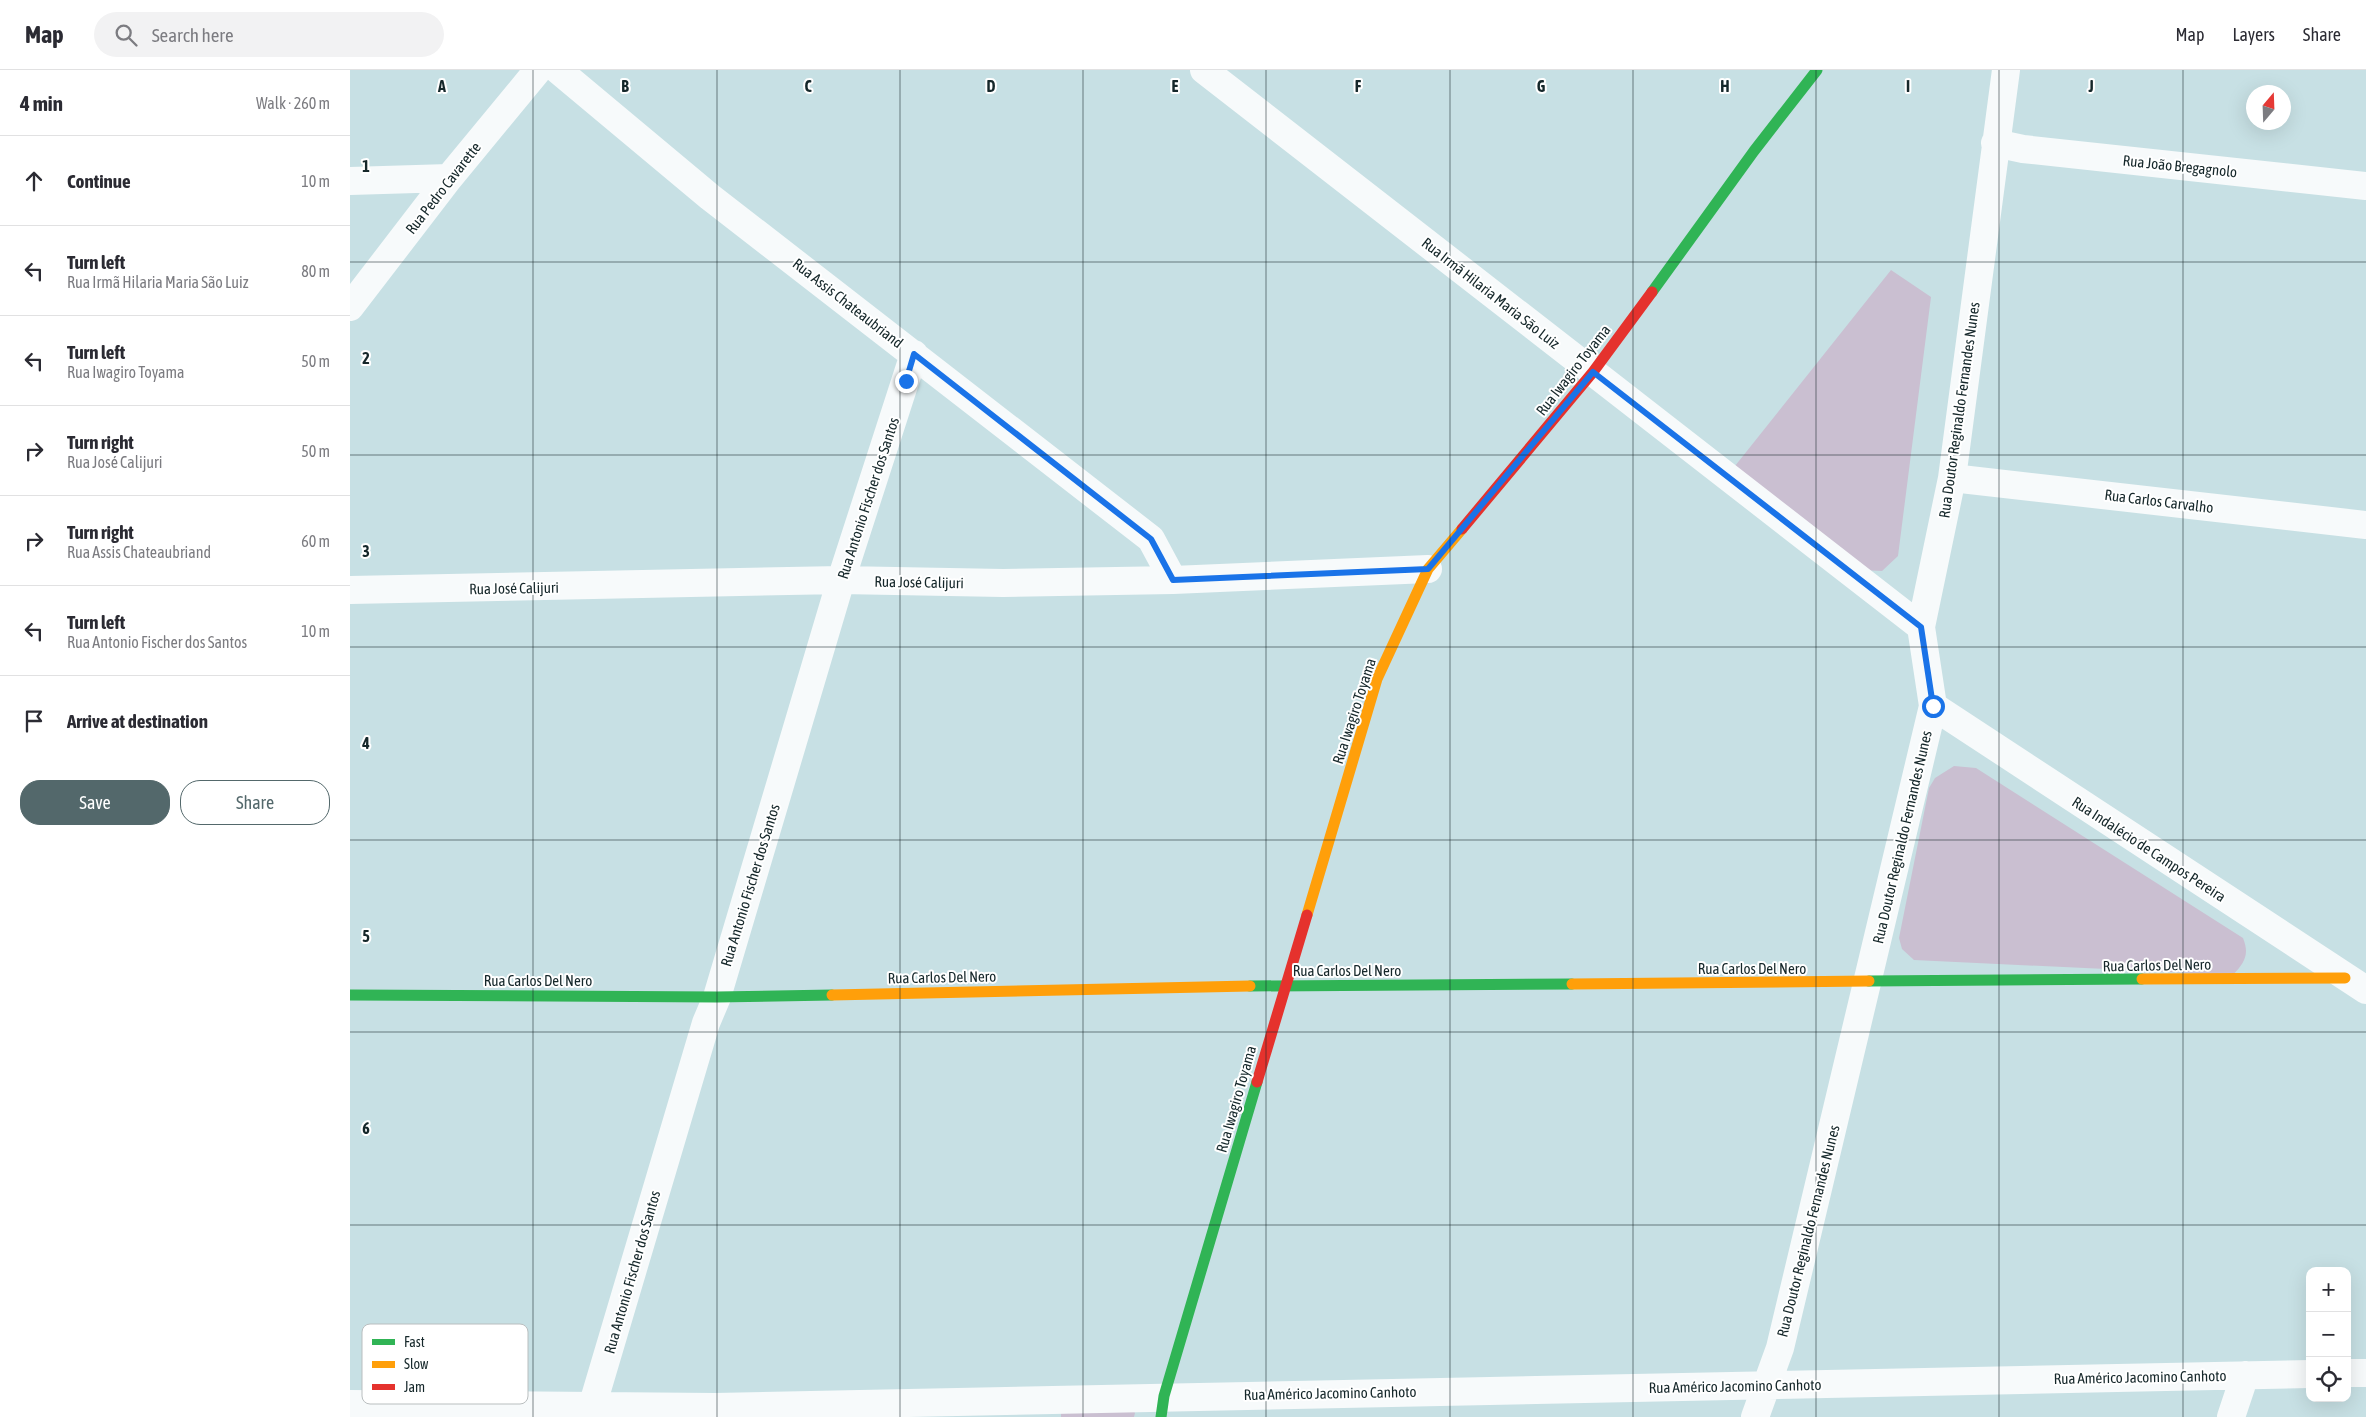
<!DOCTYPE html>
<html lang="en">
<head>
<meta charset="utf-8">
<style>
  :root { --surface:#fff; --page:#f2f2f3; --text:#2b2b33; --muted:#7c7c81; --line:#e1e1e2; --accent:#53686b }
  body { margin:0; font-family:"Asap Condensed",sans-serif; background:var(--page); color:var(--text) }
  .controls { position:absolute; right:15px; bottom:15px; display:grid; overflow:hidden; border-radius:10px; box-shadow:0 5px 20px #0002 }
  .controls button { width:45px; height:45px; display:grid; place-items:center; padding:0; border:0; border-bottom:1px solid var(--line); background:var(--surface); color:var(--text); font:25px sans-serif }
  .compass { position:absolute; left:1896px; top:15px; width:45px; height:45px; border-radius:50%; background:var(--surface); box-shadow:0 5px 20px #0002; rotate:19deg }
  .stop { position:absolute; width:15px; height:15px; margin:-11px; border:4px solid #1a73e8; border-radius:50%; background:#fff }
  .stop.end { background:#1a73e8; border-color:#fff; box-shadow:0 1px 5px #0008 }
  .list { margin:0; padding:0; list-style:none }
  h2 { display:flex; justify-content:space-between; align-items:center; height:65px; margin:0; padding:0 20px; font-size:21px }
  h2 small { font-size:16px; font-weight:400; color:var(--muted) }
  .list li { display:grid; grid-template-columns:32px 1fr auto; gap:15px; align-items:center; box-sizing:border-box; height:90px; padding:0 20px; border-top:1px solid var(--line) }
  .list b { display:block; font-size:19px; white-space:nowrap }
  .list p { margin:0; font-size:16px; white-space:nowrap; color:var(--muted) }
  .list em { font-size:16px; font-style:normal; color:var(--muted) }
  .actions { display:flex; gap:10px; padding:15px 20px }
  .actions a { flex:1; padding:11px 0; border:1px solid var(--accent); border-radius:20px; text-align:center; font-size:18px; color:var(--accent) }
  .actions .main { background:var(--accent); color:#fff }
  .icon { flex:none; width:28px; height:28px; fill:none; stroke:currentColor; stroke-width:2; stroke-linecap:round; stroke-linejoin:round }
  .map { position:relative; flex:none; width:2016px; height:1347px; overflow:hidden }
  header { display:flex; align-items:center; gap:30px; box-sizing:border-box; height:70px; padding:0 25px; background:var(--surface); border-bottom:1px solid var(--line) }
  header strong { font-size:24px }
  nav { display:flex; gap:28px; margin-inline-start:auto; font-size:18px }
  .search { width:350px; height:45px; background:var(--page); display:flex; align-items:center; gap:12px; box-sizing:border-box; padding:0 18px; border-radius:28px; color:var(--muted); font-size:19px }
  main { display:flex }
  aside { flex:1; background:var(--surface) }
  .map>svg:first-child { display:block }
  .green { fill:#cabfd1 }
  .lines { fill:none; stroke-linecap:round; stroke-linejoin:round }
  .street { stroke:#f7fafb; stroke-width:28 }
  .fast { stroke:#30b455; stroke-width:11 }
  .slow { stroke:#ff9f0a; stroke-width:11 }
  .jam { stroke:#e5322d; stroke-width:11 }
  .route { stroke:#1a73e8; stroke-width:6 }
  .grid { fill:none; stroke:#15272a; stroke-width:1; stroke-opacity:0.55 }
  .labels { text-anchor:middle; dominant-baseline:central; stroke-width:4; stroke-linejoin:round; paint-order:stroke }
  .street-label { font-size:15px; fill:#15272a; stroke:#fff }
  .key { fill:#fff; stroke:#b9bebf; stroke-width:1 }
  .key-label { font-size:14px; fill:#15272a }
  .grid-label { font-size:16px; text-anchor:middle; font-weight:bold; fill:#15272a; stroke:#fff; stroke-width:4; stroke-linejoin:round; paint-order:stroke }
</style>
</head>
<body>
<header>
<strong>Map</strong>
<div class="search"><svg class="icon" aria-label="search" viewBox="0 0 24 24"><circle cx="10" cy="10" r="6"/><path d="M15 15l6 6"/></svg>Search here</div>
<nav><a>Map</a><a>Layers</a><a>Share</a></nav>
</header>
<main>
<aside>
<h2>4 min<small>Walk · 260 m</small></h2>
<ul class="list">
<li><svg class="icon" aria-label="ahead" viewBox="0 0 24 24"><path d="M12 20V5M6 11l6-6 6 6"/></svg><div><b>Continue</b></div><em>10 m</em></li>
<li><svg class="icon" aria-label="left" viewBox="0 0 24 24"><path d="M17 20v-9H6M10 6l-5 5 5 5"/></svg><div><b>Turn left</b><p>Rua Irmã Hilaria Maria São Luiz</p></div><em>80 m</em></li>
<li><svg class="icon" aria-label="left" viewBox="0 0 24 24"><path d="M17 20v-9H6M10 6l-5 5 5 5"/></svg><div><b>Turn left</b><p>Rua Iwagiro Toyama</p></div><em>50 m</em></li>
<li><svg class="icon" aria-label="right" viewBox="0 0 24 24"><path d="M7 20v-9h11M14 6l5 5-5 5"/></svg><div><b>Turn right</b><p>Rua José Calijuri</p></div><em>50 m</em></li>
<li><svg class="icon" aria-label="right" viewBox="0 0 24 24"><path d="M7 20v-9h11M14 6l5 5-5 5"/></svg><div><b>Turn right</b><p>Rua Assis Chateaubriand</p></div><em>60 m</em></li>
<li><svg class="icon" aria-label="left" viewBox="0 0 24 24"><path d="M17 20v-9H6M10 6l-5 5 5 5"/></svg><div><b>Turn left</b><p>Rua Antonio Fischer dos Santos</p></div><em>10 m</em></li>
<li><svg class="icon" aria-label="arrive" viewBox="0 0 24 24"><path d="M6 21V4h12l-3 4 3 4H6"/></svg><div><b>Arrive at destination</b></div></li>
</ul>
<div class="actions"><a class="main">Save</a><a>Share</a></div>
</aside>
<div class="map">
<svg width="2016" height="1347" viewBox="0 0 2016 1347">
  <rect width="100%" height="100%" fill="#c7e0e4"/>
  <path class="green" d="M1541 200 1581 227 1548 486 1532 501 1510 500 1381 401Z
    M1604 696 1626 698 1893 868C1900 885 1894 893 1883 905L1564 890 1552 879 1549 868 1579 718 1585 708Z
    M781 1336 785 1343 784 1347H711V1343Z"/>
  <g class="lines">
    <path class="street" d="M208 0 360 127 801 469 823 510
      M854 0 1571 557
      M1645 73 1673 79 2016 116
      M0 111 99 108
      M0 237 99 108 188 0
      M1602 408 2016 455
      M0 520 491 510 653 513 823 510 1078 499
      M1583 636 2016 920
      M1997 1303H2016
      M0 1334 365 1337 1960 1304
      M239 1347 356 953 367 927 491 510 564 284
      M1405 1347 1430 1278 1583 636 1571 557 1602 408 1656 0
      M1881 1347 1895 1305"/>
    <path class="fast" d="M1302 222 1404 81 1467 0
      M1519 911 1792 909
      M900 916 1222 914
      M0 925 367 927 482 925
      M811 1347 814 1326 907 1012"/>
    <path class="slow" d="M957 845 1027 609 1078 499 1112 459
      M1792 909 1995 908
      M1222 914 1519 911
      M482 925 900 916"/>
    <path class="jam" d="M1112 459 1243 302 1302 222
      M907 1012 957 845"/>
  </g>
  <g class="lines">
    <path class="route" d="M556 311 564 284 801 469 823 510 1078 499 1243 302 1571 557 1583 636"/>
  </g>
  <path class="grid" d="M183 0V1347M367 0V1347M550 0V1347M733 0V1347M916 0V1347M1100 0V1347M1283 0V1347M1466 0V1347M1649 0V1347M1833 0V1347M0 192H2016M0 385H2016M0 577H2016M0 770H2016M0 962H2016M0 1155H2016"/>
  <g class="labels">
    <g class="street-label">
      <text transform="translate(1830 96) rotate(6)">Rua João Bregagnolo</text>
      <text transform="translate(93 118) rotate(-52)">Rua Pedro Cavarette</text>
      <text transform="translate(1141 223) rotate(38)">Rua Irmã Hilaria Maria São Luiz</text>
      <text transform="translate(498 233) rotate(38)">Rua Assis Chateaubriand</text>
      <text transform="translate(1223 300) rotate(-52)">Rua Iwagiro Toyama</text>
      <text transform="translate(1609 340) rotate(-82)">Rua Doutor Reginaldo Fernandes Nunes</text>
      <text transform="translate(518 428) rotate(-72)">Rua Antonio Fischer dos Santos</text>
      <text transform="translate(1809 431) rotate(7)">Rua Carlos Carvalho</text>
      <text transform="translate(569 512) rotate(1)">Rua José Calijuri</text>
      <text transform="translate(164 518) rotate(-1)">Rua José Calijuri</text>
      <text transform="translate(1004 641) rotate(-72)">Rua Iwagiro Toyama</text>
      <text transform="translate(1552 767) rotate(-77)">Rua Doutor Reginaldo Fernandes Nunes</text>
      <text transform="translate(1799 779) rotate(33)">Rua Indalécio de Campos Pereira</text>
      <text transform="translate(400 815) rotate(-73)">Rua Antonio Fischer dos Santos</text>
      <text transform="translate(1807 895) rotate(-1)">Rua Carlos Del Nero</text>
      <text x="1402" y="898">Rua Carlos Del Nero</text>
      <text x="997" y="900">Rua Carlos Del Nero</text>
      <text transform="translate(592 907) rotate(-1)">Rua Carlos Del Nero</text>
      <text x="188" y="910">Rua Carlos Del Nero</text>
      <text transform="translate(886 1029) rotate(-74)">Rua Iwagiro Toyama</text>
      <text transform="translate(1458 1161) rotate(-76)">Rua Doutor Reginaldo Fernandes Nunes</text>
      <text transform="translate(282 1202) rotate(-74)">Rua Antonio Fischer dos Santos</text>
      <text transform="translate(1790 1307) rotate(-1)">Rua Américo Jacomino Canhoto</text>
      <text transform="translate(1385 1316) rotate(-1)">Rua Américo Jacomino Canhoto</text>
      <text transform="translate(980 1323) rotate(-1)">Rua Américo Jacomino Canhoto</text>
    </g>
  </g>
  <rect x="12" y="1254" width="166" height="80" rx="8" class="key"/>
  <rect x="22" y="1269" width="23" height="6" fill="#30b455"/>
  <rect x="22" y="1291" width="23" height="7" fill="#ff9f0a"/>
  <rect x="22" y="1314" width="23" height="6" fill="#e5322d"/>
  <g class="key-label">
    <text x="54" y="1277">Fast</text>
    <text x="54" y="1299">Slow</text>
    <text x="54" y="1322">Jam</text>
  </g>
  <g class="grid-label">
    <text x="92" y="22">A</text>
    <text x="275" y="22">B</text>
    <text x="458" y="22">C</text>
    <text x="641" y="22">D</text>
    <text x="825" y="22">E</text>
    <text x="1008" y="22">F</text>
    <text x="1191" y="22">G</text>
    <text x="1375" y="22">H</text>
    <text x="1558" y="22">I</text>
    <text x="1741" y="22">J</text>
    <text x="16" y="102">1</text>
    <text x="16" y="294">2</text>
    <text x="16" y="487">3</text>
    <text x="16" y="679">4</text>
    <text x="16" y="872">5</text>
    <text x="16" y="1064">6</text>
  </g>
</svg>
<div class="controls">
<button>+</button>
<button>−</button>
<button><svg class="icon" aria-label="locate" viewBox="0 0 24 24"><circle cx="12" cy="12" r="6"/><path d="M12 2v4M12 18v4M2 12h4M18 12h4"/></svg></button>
</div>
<svg class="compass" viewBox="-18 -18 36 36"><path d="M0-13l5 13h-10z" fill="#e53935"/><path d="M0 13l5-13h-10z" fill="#7c7c81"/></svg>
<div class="stop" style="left:1583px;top:636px"></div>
<div class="stop end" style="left:556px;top:311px"></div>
</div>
</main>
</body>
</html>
